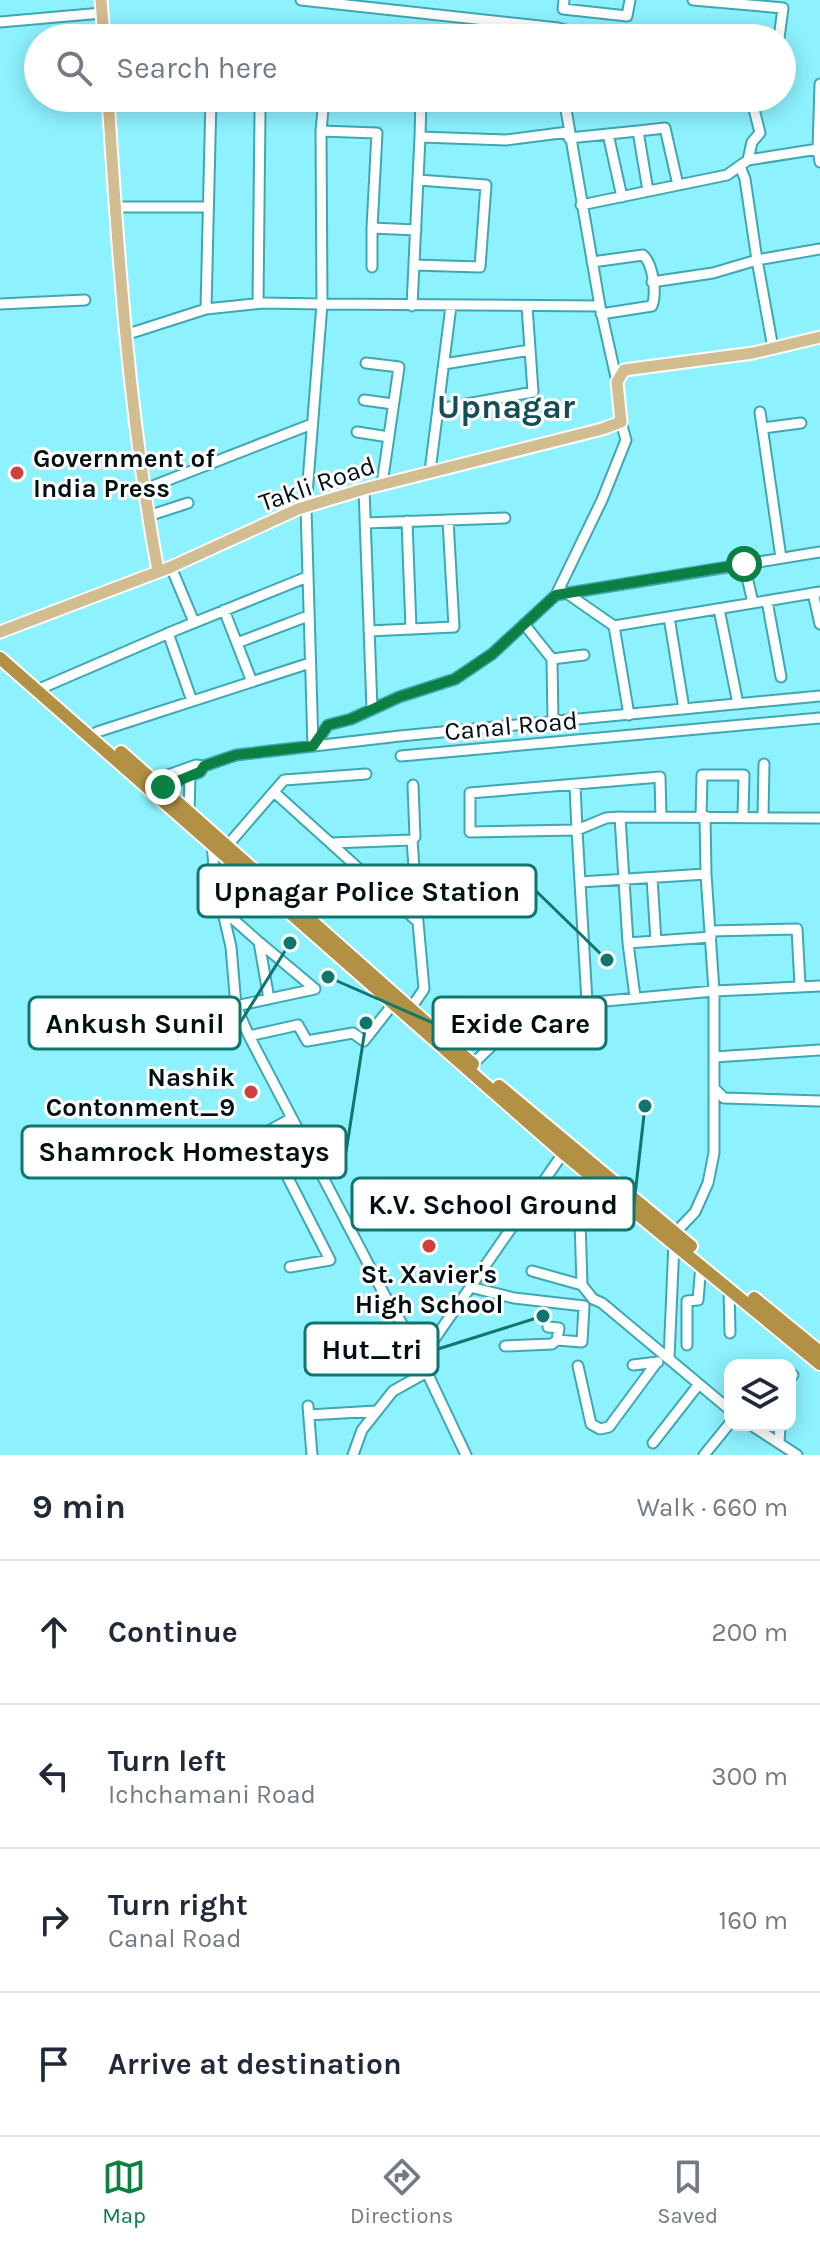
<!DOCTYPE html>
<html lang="en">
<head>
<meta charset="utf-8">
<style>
  :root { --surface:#fff; --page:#f2f2f3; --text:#1f2937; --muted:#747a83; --line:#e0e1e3; --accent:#0b8043 }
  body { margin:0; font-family:Karla,sans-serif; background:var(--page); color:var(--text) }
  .controls { position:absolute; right:24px; bottom:24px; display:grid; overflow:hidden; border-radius:16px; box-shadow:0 4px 20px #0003 }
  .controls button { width:72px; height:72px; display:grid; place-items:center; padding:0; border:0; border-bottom:2px solid var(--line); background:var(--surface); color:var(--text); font:40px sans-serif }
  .stop { position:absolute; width:24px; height:24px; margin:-18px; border:6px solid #0b8043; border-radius:50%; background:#fff }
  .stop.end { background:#0b8043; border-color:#fff; box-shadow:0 2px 8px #0008 }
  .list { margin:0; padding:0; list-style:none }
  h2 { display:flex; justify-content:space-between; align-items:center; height:104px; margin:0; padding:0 32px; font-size:34px }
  h2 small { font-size:26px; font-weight:400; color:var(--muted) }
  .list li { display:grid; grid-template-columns:52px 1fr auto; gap:24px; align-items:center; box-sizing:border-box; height:144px; padding:0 32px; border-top:2px solid var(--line) }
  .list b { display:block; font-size:30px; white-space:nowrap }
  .list p { margin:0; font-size:26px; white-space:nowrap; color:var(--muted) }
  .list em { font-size:26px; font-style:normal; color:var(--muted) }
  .icon { flex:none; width:44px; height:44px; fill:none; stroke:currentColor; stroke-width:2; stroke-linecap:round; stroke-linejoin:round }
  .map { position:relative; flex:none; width:820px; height:1455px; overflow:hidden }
  .search { position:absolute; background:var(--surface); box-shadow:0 4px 20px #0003; left:24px; right:24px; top:24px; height:88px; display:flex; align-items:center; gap:20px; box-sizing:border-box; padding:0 28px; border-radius:44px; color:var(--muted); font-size:30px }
  .sheet { height:680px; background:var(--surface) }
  nav { display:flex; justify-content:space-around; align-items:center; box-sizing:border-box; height:112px; border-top:2px solid var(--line); background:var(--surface); font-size:22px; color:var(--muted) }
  nav a { display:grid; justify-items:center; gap:4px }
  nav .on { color:var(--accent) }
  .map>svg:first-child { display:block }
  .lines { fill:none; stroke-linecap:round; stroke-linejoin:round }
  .minor-casing { stroke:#3fa7b4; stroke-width:13 }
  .major-casing { stroke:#fff; stroke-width:15 }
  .highway-casing { stroke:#fff; stroke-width:16 }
  .minor { stroke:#fff; stroke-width:9 }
  .major { stroke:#d1bd8f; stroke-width:11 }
  .highway { stroke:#b29144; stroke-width:12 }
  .route { stroke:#0b8043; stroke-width:10 }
  .poi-dot { fill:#ce403b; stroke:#fff; stroke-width:3 }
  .labels { text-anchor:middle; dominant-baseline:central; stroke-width:6; stroke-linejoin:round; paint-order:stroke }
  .poi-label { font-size:26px; font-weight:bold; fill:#000f12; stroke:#fff; text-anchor:start }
  .street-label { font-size:26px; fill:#000f12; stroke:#fff }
  .district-label { font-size:34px; font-weight:bold; fill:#154d54; stroke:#fff }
  .leader { fill:none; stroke:#0f766e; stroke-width:3 }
  .callout-dot { fill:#0f766e; stroke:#fff; stroke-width:3 }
  .callout { fill:#fff; stroke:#0f766e; stroke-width:3 }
  .callout-label { font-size:28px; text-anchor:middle; font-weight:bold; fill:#000f12 }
</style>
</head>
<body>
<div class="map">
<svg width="820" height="1455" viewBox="0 0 820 1455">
  <rect width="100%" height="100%" fill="#8df1fe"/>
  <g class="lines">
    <defs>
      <path id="minor" d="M301 0 558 28 569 31 579 38
        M564 0 563 9 627 16 630 0
        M693 0 783 8 779 38
        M0 22 102 13
        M488 38 489 21
        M324 98 321 131 322 304 600 306 617 382
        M421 98 420 137 506 140 568 132
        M564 98 600 306
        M674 98 753 105 759 98
        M321 131 377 133 372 228 416 230
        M638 131 665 128 678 185
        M608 134 622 197
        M569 138 638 131 648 191
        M818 149 820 162
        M748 160 752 142 760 133 753 105
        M740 166 745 179 757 260 820 249
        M581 205 727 175 748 160 818 149 820 84
        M115 207H208
        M372 228V267
        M592 262 643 255C653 264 657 293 652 306L601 314
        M414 265 480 267 486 185 418 180
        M652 282 713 273 757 260 773 348
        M258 303 260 112
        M0 304 85 300
        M412 306 420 137
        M206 309 263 303 322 304 306 507 313 746
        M125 335 206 309 211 98
        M366 363 399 367 382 484
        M444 364 530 350
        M364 400 393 404
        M439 409 533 392 527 306
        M760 412 781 558
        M763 428 801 423
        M357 432 389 437
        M430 471 451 306
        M145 489 312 424
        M364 489 372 709
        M148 516 188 503
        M407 521 411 629
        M365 523 505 518
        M744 564 753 603
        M171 567 194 622
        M565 592 614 626
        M813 593 820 624
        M556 595 820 552
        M767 601 781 677
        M719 609 738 704
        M224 610 252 682
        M669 617 684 709
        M524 624 552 659 553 722
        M369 631 454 627 448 520
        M168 633 192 701
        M237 643 308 616
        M552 659 584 655
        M37 690 176 630 307 577
        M629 715 614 626 820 592
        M97 732 310 663
        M314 745 328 725 351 719 399 697 455 679 492 654 556 595 602 500 626 440 621 422
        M401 756 820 718
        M151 781 196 765 204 766 236 755 400 736 820 696
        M575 785 577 830 470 832V793L660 777 661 817
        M158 789 200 772 204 766
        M274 792 418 922 424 989 411 1008
        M189 812 190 776
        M701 816 702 775H744L743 815
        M763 816 764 764
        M620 817 628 943 635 997
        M412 840 415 837 413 785
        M331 843 412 840 418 922
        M212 844 215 878 231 947 236 1006 249 1036 384 1294 422 1357
        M227 846 284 780 366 774
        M652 878 656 941
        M580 882 706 874
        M224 911 259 942 269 999
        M710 931 797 929 800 985
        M628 943 711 937
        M587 1002 577 830 606 818 620 817 820 818
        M236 1006 315 989 259 942
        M249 1036 298 1025 307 1041 353 1033 364 1041 393 1004
        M714 1057 820 1050
        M473 1064C502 1035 522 1015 562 1005L714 991 820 986
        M714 1088 724 1098 820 1101
        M597 1181 580 1221 582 1285 593 1299 602 1303 730 1410
        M675 1233 695 1212 708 1183 714 1153V991L706 874 705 816
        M290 1267 330 1260 265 1133 292 1118
        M532 1271 582 1285
        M470 1287 514 1298 584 1306 582 1342 557 1340 552 1344 505 1346
        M729 1288 730 1333
        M548 1327 559 1328 557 1340
        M687 1345V1301L698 1300 701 1265
        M669 1358 674 1243
        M633 1365 658 1362
        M578 1366 591 1424 600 1429 609 1427 657 1362
        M790 1378 793 1375
        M308 1406 312 1455
        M309 1415 376 1411
        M751 1425 797 1455
        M653 1443 699 1384
        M779 1443 780 1425
        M353 1455 362 1430 393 1391 427 1372
        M466 1455 430 1379 422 1357 566 1149
        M704 1455 730 1423"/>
      <path id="major" d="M101 0 104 38
        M108 98C118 256 129 415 158 571
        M0 632 171 567 298 509 364 489 602 429 621 422 617 382 624 370 753 353 820 337"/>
      <path id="highway" d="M0 658 563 1153 820 1364
        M121 752 473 1064
        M499 1086 691 1246
        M754 1298 820 1352"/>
    </defs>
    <use href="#minor" class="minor-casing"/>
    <use href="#major" class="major-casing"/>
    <use href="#highway" class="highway-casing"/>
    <use href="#minor" class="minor"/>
    <use href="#major" class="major"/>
    <use href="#highway" class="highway"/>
  </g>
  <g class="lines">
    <path class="route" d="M163 787 200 772 204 766 236 755 313 746 328 725 351 719 399 697 455 679 492 654 556 595 744 564"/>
  </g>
  <g class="poi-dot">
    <circle cx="17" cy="473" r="8"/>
    <circle cx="251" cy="1092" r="8"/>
    <circle cx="429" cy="1246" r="8"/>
  </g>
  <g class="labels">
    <g class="poi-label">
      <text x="33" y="458">Government of<tspan x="33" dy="30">India Press</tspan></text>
      <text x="235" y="1077" text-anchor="end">Nashik<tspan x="235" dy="30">Contonment_9</tspan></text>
      <text x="429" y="1274" text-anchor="middle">St. Xavier's<tspan x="429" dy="30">High School</tspan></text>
    </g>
    <g class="street-label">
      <text transform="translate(317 484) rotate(-19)">Takli Road</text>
      <text transform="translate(511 726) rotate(-5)">Canal Road</text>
    </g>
    <g class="district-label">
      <text x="506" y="407">Upnagar</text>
    </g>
  </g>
  <path class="leader" d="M607 960L536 891M290 943L240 1023M328 977L433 1023M366 1023L346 1152M645 1106L634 1204M543 1316L438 1349"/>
  <g class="callout-dot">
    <circle cx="607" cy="960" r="8"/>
    <circle cx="290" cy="943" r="8"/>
    <circle cx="328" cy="977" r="8"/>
    <circle cx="366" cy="1023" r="8"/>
    <circle cx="645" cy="1106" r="8"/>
    <circle cx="543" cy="1316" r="8"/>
  </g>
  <g class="callout">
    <rect x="198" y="865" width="338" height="52" rx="8"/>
    <rect x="29" y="997" width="211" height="52" rx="8"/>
    <rect x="433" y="997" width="173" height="52" rx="8"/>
    <rect x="22" y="1126" width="324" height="52" rx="8"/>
    <rect x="352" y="1178" width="282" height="52" rx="8"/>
    <rect x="305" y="1323" width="133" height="52" rx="8"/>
  </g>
  <g class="callout-label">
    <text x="367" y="901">Upnagar Police Station</text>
    <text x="135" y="1033">Ankush Sunil</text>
    <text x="520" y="1033">Exide Care</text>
    <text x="184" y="1161">Shamrock Homestays</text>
    <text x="493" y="1214">K.V. School Ground</text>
    <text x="372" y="1359">Hut_tri</text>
  </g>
</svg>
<div class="controls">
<button><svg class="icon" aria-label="layers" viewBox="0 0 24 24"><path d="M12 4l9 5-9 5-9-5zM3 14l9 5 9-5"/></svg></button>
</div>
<div class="stop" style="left:744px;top:564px"></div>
<div class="stop end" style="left:163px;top:787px"></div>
<div class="search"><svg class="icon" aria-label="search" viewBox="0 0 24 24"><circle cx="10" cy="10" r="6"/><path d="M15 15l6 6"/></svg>Search here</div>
</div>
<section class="sheet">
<h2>9 min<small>Walk · 660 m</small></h2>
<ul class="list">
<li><svg class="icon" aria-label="ahead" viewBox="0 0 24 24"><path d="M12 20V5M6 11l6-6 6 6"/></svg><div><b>Continue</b></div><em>200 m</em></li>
<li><svg class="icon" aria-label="left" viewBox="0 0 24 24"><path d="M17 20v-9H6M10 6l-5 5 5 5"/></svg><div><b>Turn left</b><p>Ichchamani Road</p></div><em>300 m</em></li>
<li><svg class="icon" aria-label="right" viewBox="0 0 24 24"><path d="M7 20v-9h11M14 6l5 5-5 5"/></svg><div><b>Turn right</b><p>Canal Road</p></div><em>160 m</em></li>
<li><svg class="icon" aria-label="arrive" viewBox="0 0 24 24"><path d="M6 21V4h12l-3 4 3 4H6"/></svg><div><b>Arrive at destination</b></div></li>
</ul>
</section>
<nav>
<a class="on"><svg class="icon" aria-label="map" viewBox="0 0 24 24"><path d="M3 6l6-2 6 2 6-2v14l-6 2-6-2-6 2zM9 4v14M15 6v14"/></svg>Map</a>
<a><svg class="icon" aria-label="directions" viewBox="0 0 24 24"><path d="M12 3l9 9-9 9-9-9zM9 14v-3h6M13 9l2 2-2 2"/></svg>Directions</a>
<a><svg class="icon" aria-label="saved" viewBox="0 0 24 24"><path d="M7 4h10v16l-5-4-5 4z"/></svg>Saved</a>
</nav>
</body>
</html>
